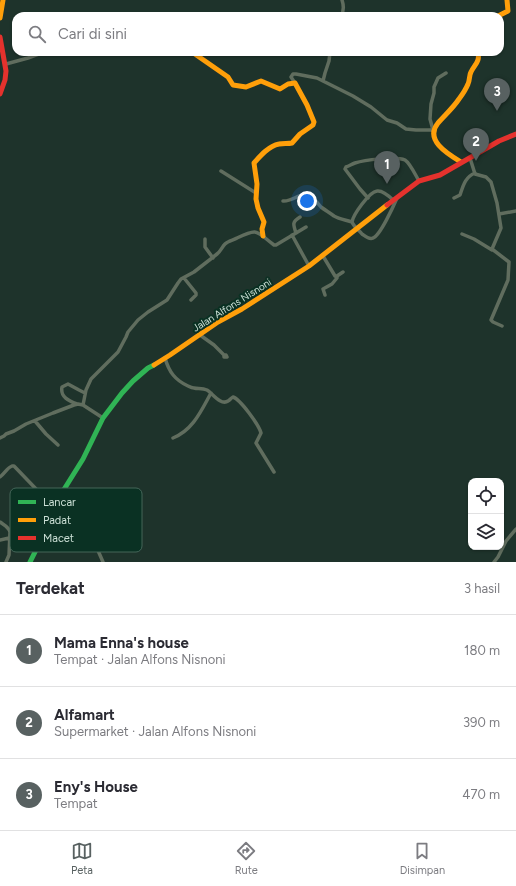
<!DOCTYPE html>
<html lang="id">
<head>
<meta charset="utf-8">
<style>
  :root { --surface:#fff; --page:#f7f7f7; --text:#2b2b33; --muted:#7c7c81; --line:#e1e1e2; --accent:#586161 }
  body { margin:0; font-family:Figtree,sans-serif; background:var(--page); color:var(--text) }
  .controls { position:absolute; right:12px; bottom:12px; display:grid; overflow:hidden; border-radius:8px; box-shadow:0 1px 3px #0004 }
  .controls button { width:36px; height:36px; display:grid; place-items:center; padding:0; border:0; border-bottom:1px solid var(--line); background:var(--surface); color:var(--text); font:20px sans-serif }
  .you { position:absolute; left:307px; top:201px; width:14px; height:14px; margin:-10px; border:3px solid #fff; border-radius:50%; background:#1a73e8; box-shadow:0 0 0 6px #1a73e833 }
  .badge { display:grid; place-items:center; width:26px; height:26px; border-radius:50%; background:var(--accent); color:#fff; font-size:13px; font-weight:700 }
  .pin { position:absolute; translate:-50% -33px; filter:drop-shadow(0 1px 2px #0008) }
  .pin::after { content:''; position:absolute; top:21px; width:14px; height:12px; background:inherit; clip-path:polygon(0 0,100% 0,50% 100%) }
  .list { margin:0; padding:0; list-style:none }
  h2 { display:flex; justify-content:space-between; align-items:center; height:52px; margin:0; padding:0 16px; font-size:17px }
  h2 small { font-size:13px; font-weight:400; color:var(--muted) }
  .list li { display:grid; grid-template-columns:26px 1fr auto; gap:12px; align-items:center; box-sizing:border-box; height:72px; padding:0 16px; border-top:1px solid var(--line) }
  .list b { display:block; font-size:15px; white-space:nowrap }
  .list p { margin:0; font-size:13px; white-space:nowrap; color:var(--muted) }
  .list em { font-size:13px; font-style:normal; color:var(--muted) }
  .icon { flex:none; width:22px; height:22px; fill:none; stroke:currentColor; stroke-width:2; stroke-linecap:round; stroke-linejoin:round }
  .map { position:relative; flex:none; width:516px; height:562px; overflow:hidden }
  .search { position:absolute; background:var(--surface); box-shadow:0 1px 3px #0004; left:12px; right:12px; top:12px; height:44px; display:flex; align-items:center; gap:10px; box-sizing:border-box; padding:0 14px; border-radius:12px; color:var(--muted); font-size:15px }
  .sheet { height:268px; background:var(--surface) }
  nav { display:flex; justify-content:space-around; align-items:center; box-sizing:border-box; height:56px; border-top:1px solid var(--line); background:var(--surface); font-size:11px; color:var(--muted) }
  nav a { display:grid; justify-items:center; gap:2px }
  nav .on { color:var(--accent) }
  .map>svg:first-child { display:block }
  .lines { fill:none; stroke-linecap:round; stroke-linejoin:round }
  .street { stroke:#606d5e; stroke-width:3.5 }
  .fast { stroke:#30b455; stroke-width:5 }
  .slow { stroke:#ff9f0a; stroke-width:5 }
  .jam { stroke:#e5322d; stroke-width:5 }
  .labels { text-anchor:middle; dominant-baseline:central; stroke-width:4; stroke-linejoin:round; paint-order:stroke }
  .street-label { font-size:10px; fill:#cce0d6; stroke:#0a3123 }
  .key { fill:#0a3123; stroke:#446659; stroke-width:1 }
  .key-label { font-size:11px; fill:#cce0d6 }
</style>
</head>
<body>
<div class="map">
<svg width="516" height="562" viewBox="0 0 516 562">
  <rect width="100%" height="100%" fill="#1e332b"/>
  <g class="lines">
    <path class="street" d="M341 16C344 11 344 6 342 0
      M6 64 28 58 44 52
      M323 81 325 73 329 61 330 52
      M295 83 291 77 293 74H296L317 78 353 96 371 107 387 120 397 123 406 129 416 130H432
      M433 130 430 119 431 104 434 93V87L438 78 446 73
      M470 158 475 174 486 177 491 182 497 203 501 228 492 249 509 262 508 280 491 320 493 322 502 326
      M221 171 256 193
      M368 198 360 189 345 169 346 167C349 166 352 164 355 163 364 160 396 156 405 160 410 163 416 176 419 181
      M454 198 460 195C463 186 465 177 475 173
      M393 200C389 196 383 190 377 191 369 192 353 215 352 222 354 227 359 230 362 234 365 236 369 240 373 238 380 236 394 205 397 198
      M283 201C292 202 299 193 307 195 313 197 317 202 321 207 325 210 330 213 334 216 339 219 346 220 352 222
      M499 214 516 211
      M296 233C293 224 292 222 300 217
      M462 234 474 239 492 250
      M292 235 309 266
      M205 239V247L213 258
      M323 256 335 276H337L343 272
      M184 278 196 293V295L191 300
      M325 295 323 289 332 284 337 278V276
      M200 335 214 345 224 355
      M224 355H226L227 357H224Z
      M165 358C169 372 175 380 188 386 190 387 192 388 194 388 198 389 202 388 207 390 212 393 221 406 228 401 230 400 231 398 233 397 240 399 259 425 261 433L256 443 274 472
      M77 404C69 401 60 397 62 387L68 384 79 390 85 393
      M83 405 86 390 91 379 118 352 126 337 128 332 138 320 148 312 167 300 178 283 181 279 194 272 217 254C221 251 222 247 225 244 228 241 234 240 237 238 260 227 256 232 274 245H276L306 227
      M35 421 46 434 58 445
      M0 438 4 436 6 434 14 431 26 424 53 413 74 405 78 404 83 405 103 418
      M173 438C193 430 201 411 211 393
      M0 477C5 473 7 468 12 466H14L38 491 56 505
      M40 493C35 502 24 520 28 530 30 535 37 537 41 540
      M54 509 66 512 70 514 86 531 91 540 96 546 103 562
      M0 522C4 525 9 527 10 532L9 555 6 562
      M0 540 9 538
      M494 562 498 557 506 541 516 529"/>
    <path class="fast" d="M30 562 41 540 63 491 83 459 103 418 122 393 133 381 148 368 154 365"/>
    <path class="slow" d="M498 16 508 11 507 0
      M0 18 3 0
      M192 52 228 77 233 85 246 87 261 81 280 89 288 84 295 83 307 105 314 122 313 125 300 134 292 143C288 144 283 143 279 144 269 146 261 155 254 163L257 184 256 199 258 208 264 222 262 229 263 236
      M461 162C448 154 424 140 438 123 445 115 453 108 459 99 462 95 466 89 468 84 470 80 469 75 471 72 475 64 480 62 478 52
      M154 365 170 355 218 322 242 309 309 266 387 205"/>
    <path class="jam" d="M0 37 6 71 5 80 0 94
      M387 205 419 181 440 175 499 141 516 134"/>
  </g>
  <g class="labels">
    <g class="street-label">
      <text transform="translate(232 305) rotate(-32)">Jalan Alfons Nisnoni</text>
    </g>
  </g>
  <rect x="10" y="488" width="132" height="64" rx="6" class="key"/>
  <rect x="18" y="500" width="18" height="4" fill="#30b455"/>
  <rect x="18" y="518" width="18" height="4" fill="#ff9f0a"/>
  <rect x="18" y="536" width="18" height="4" fill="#e5322d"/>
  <g class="key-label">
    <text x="43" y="506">Lancar</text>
    <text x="43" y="524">Padat</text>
    <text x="43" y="542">Macet</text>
  </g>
</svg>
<div class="controls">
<button><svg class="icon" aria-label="locate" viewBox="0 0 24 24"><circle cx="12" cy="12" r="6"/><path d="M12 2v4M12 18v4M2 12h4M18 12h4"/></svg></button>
<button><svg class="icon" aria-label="layers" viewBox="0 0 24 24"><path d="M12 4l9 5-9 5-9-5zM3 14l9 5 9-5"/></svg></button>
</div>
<div class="you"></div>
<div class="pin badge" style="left:387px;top:184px">1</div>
<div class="pin badge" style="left:476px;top:161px">2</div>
<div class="pin badge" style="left:497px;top:111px">3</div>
<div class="search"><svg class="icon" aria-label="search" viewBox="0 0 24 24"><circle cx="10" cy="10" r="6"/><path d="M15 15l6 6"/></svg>Cari di sini</div>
</div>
<section class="sheet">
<h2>Terdekat<small>3 hasil</small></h2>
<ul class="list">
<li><span class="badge">1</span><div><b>Mama Enna's house</b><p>Tempat · Jalan Alfons Nisnoni</p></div><em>180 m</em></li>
<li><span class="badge">2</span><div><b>Alfamart</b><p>Supermarket · Jalan Alfons Nisnoni</p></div><em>390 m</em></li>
<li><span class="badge">3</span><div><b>Eny's House</b><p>Tempat</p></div><em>470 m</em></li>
</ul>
</section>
<nav>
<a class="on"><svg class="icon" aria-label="map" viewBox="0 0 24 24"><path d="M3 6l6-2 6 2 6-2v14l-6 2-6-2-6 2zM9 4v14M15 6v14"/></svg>Peta</a>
<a><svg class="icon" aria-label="directions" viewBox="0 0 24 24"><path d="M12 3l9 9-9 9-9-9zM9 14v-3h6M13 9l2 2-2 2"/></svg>Rute</a>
<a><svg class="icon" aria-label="saved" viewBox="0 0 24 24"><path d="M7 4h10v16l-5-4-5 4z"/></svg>Disimpan</a>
</nav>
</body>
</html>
